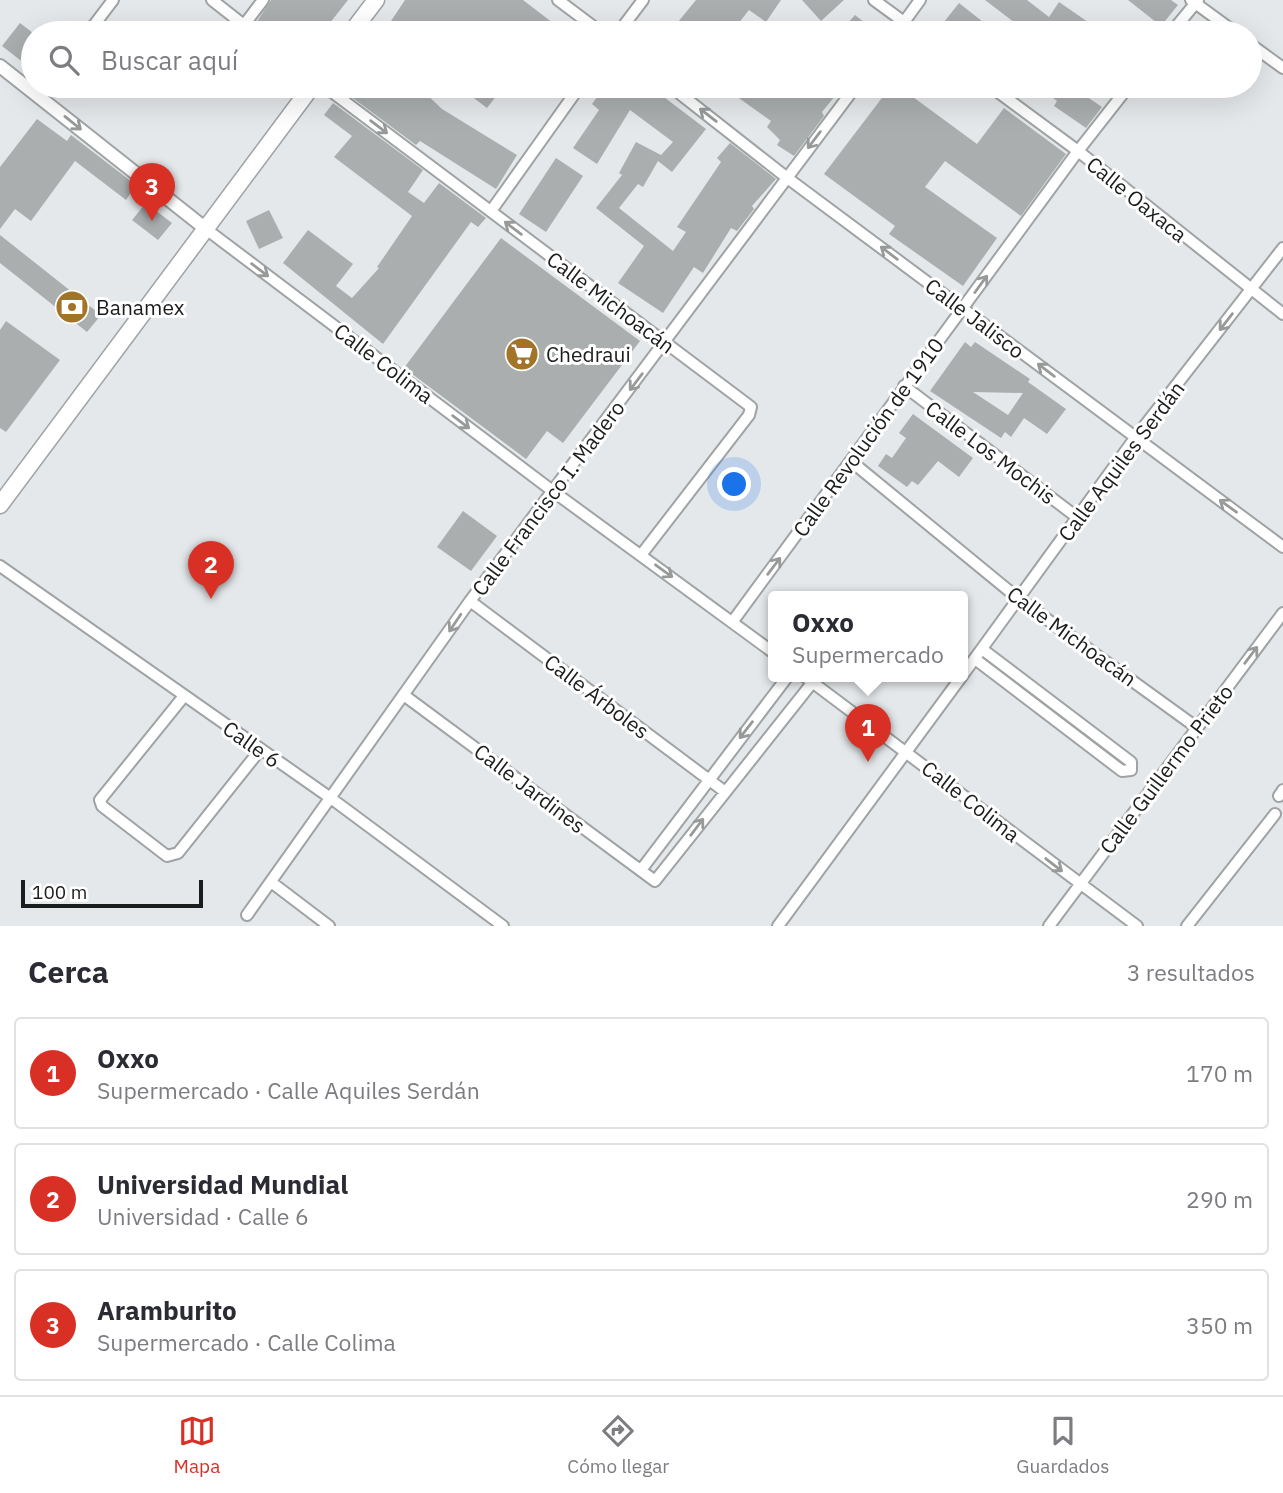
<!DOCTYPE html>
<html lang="es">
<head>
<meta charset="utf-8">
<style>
  :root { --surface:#fff; --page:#f7f7f7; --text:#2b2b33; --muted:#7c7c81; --line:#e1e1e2; --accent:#d93025 }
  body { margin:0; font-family:"IBM Plex Sans",sans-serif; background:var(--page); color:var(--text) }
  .scale { position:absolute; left:21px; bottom:18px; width:182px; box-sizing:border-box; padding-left:7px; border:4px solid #1b1c1c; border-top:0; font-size:19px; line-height:24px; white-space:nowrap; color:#1b1c1c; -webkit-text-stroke:5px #fff; paint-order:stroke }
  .you { position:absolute; left:735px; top:485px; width:24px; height:24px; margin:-18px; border:5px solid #fff; border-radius:50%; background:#1a73e8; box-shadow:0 0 0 10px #1a73e833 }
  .badge { display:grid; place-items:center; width:46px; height:46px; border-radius:50%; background:var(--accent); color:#fff; font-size:23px; font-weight:700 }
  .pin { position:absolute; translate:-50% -58px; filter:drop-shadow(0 2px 4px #0008) }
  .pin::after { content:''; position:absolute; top:37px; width:24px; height:21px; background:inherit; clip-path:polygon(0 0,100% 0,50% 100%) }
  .popup { position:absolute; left:768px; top:591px; width:200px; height:91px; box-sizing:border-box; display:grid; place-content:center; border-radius:7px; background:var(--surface); filter:drop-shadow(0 2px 5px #0005); font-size:23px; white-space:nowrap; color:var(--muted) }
  .popup b { font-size:26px; color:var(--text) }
  .popup::after { content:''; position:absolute; left:50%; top:100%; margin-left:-14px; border:14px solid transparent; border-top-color:var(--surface) }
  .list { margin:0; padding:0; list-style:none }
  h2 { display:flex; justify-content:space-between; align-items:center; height:91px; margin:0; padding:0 28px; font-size:30px }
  h2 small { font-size:23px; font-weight:400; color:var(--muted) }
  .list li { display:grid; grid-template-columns:46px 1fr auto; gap:21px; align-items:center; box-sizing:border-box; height:112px; margin:0 14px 14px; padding:0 14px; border:2px solid var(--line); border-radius:7px }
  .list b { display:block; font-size:26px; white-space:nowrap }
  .list p { margin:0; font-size:23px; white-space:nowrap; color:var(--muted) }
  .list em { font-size:23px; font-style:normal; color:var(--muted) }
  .icon { flex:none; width:38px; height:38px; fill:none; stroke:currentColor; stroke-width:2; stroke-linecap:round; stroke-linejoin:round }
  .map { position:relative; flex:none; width:1283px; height:926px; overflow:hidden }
  .search { position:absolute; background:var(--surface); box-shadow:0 7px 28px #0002; left:21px; right:21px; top:21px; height:77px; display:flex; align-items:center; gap:18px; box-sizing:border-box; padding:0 24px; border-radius:38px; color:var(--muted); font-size:26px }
  .sheet { height:469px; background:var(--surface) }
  nav { display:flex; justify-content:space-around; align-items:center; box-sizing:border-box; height:98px; border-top:2px solid var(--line); background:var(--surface); font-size:19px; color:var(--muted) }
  nav a { display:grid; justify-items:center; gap:4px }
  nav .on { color:var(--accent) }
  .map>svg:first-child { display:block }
  .building { fill:#abaeaf; fill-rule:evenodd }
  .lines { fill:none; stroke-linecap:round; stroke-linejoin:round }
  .minor-casing { stroke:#9fa3a4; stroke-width:14 }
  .tertiary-casing { stroke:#9fa3a4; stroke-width:16 }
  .primary-casing { stroke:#9fa3a4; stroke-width:19 }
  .minor { stroke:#fff; stroke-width:10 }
  .tertiary { stroke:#fff; stroke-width:12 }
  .primary { stroke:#fff; stroke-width:16 }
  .oneway { stroke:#989999 }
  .labels { text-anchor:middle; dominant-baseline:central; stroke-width:6; stroke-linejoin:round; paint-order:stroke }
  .street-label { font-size:21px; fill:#1b1c1c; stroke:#fff }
  .poi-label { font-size:21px; fill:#1b1c1c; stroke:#fff; text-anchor:start }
</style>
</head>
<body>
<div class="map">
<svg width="1283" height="926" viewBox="0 0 1283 926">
  <rect width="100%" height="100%" fill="#e5e8ea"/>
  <path class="building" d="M271 0H348L322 33H304L289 22 280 33H270L256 23Z
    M405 0H523L553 23 545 33H383Z
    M696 0H781L766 22 749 10 731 33H669Z
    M802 0H844L821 21Z
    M985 0H1027L1049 17 1059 2 1104 33H1028Z
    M1128 0H1171L1178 5 1161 26Z
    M959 3 997 33H959L944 22Z
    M855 15 878 33H839Z
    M20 23 33 33V70L2 46Z
    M346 86H407L420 95 423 91 442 109 517 155 496 189 420 141 416 145 342 90Z
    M458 86H504L487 108Z
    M605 86 652 88 706 129 672 172 658 161 643 187 638 184 619 208 673 251 686 232 677 227 721 162 717 158 730 143 776 179 752 206 754 209 737 231 731 228 703 273 694 267 663 313 618 283 644 246 596 208 622 175 619 173 636 142 661 155 673 142 630 110 597 164 573 148 599 110 592 104Z
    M722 86H774L787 98 796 86H843L822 112 824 116 794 156 777 145 780 140 767 127 771 121Z
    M891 86H898L977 144 1004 108 1066 154 1021 216 945 161 925 187 997 238 963 286 889 234 895 226 824 174Z
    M1037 86H1071L1102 107 1086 128 1054 106 1057 101Z
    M333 103 423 170 408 192 424 203 439 183 486 218 478 227 471 222 383 344 283 263 308 230 353 264 336 286 352 298 379 268 377 267 412 216 334 157 352 136 324 115Z
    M37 119 67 141 71 135 136 185 126 200 75 161 31 221 15 209 0 229V167Z
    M556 158 583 176 546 232 519 214Z
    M146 203 172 223 158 240 132 220Z
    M269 210 283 238 259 249 246 221Z
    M0 235 101 315 87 332 0 263Z
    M501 238 640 341 563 443 547 431 526 459 404 368Z
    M6 321 60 360 6 432 0 428V330Z
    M965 342 971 347 975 342 1030 379 1028 382 1066 409 1047 434 1024 418 1011 437 1005 432 1001 438 930 391ZM973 392 1023 393 1008 415Z
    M913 414 973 458 959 477 938 461 918 485 912 481 907 487 878 466 886 454 892 458 906 438 899 433Z
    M463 511 497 536 471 571 437 547Z"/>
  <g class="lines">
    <defs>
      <path id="minor" d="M212 0 254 33
        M558 0 602 33
        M874 0 919 33
        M1191 0 1236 33
        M244 25 263 0
        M88 33 113 0
        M618 33 643 0
        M896 33 920 0
        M1171 33 1198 0
        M1250 44 1283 68
        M324 86 751 407 749 415 641 555
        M670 86 786 177 1283 547
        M990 86 1078 151 1283 314
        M40 97 49 86
        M491 211 580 86
        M206 229 554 492 774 653
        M904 386 1078 518
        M852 462 1019 599 1196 727
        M0 566 332 799 503 926
        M470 601 724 791
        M733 621 1078 151 1129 86
        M975 659 1122 771 1131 770V762L982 649
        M804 676 1137 926
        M962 676 1135 438 1283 248
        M184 696 100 800 102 806 167 856 178 853 260 750
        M405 696 655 881 812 683
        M1279 796 1283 790
        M641 870 788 676
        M271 882 329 926
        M247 915 470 601 856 86
        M778 926 962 676
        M1049 926 1283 613
        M1187 926 1275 814"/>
      <path id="tertiary" d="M0 66 206 229"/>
      <path id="primary" d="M351 33 376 0
        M0 505 312 86"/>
    </defs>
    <use href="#minor" class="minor-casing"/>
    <use href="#tertiary" class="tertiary-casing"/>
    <use href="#primary" class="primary-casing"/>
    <use href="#minor" class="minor"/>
    <use href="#tertiary" class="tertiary"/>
    <use href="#primary" class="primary"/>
  </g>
  <defs><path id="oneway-shaft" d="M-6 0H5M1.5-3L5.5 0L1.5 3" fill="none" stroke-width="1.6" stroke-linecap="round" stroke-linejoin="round" transform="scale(1.75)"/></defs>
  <g class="oneway">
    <use href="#oneway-shaft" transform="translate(708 115) rotate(-142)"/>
    <use href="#oneway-shaft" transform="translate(73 123) rotate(39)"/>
    <use href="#oneway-shaft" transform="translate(379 127) rotate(37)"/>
    <use href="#oneway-shaft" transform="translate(814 140) rotate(127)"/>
    <use href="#oneway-shaft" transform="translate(513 228) rotate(-143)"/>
    <use href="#oneway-shaft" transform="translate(889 253) rotate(-143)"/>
    <use href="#oneway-shaft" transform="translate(260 270) rotate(37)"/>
    <use href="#oneway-shaft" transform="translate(981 284) rotate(-54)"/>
    <use href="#oneway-shaft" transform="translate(1226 322) rotate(128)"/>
    <use href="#oneway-shaft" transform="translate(1046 370) rotate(-143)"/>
    <use href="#oneway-shaft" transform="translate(636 382) rotate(127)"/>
    <use href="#oneway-shaft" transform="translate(461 422) rotate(37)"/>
    <use href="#oneway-shaft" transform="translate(1228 506) rotate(-144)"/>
    <use href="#oneway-shaft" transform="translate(774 566) rotate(-53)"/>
    <use href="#oneway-shaft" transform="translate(664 571) rotate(36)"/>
    <use href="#oneway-shaft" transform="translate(455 623) rotate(124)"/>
    <use href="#oneway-shaft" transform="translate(1251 655) rotate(-53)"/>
    <use href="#oneway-shaft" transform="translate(746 730) rotate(128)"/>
    <use href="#oneway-shaft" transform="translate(697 827) rotate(-53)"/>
    <use href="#oneway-shaft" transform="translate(1054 865) rotate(38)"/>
  </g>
  <defs>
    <symbol id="bank-disc" viewBox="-11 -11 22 22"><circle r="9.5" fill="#a37327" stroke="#fff"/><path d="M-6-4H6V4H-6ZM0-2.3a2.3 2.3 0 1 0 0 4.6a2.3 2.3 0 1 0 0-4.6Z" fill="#fff"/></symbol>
    <symbol id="supermarket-disc" viewBox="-11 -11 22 22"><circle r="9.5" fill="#a37327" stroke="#fff"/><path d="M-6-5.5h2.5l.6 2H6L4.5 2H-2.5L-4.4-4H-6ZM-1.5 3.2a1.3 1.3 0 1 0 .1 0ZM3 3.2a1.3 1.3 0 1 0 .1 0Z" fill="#fff"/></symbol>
  </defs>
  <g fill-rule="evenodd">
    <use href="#bank-disc" x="53" y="288" width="38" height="38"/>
    <use href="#supermarket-disc" x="503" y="335" width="38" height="38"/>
  </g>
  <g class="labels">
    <g class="street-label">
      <text transform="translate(1137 199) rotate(39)">Calle Oaxaca</text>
      <text transform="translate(611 302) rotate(37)">Calle Michoacán</text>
      <text transform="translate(975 318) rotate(37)">Calle Jalisco</text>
      <text transform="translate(384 363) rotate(37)">Calle Colima</text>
      <text transform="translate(868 437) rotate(-54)">Calle Revolución de 1910</text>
      <text transform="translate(991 452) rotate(37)">Calle Los Mochis</text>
      <text transform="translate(1121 461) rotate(-53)">Calle Aquiles Serdán</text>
      <text transform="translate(548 498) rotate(-53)">Calle Francisco I. Madero</text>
      <text transform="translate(1072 636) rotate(36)">Calle Michoacán</text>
      <text transform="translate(597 696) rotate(37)">Calle Árboles</text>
      <text transform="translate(252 744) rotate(35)">Calle 6</text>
      <text transform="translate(1166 769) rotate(-53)">Calle Guillermo Prieto</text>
      <text transform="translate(530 788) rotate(37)">Calle Jardines</text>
      <text transform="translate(971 801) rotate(38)">Calle Colima</text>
    </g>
    <g class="poi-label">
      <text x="96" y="307">Banamex</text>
      <text x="546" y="354">Chedraui</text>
    </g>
  </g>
</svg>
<div class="scale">100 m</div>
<div class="you"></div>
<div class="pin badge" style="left:868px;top:762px">1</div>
<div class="popup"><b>Oxxo</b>Supermercado</div>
<div class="pin badge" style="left:211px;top:599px">2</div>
<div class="pin badge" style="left:152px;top:221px">3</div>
<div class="search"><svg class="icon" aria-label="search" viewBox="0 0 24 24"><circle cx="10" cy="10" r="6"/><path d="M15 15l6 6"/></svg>Buscar aquí</div>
</div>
<section class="sheet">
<h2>Cerca<small>3 resultados</small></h2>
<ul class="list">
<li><span class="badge">1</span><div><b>Oxxo</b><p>Supermercado · Calle Aquiles Serdán</p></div><em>170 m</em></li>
<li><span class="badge">2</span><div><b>Universidad Mundial</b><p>Universidad · Calle 6</p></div><em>290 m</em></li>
<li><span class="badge">3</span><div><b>Aramburito</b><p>Supermercado · Calle Colima</p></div><em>350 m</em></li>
</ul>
</section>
<nav>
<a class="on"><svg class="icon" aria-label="map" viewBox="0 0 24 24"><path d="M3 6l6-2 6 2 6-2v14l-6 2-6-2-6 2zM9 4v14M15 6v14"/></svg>Mapa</a>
<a><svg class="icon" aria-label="directions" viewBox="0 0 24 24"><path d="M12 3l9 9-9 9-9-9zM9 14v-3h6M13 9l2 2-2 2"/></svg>Cómo llegar</a>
<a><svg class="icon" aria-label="saved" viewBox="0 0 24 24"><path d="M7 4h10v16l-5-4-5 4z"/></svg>Guardados</a>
</nav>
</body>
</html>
